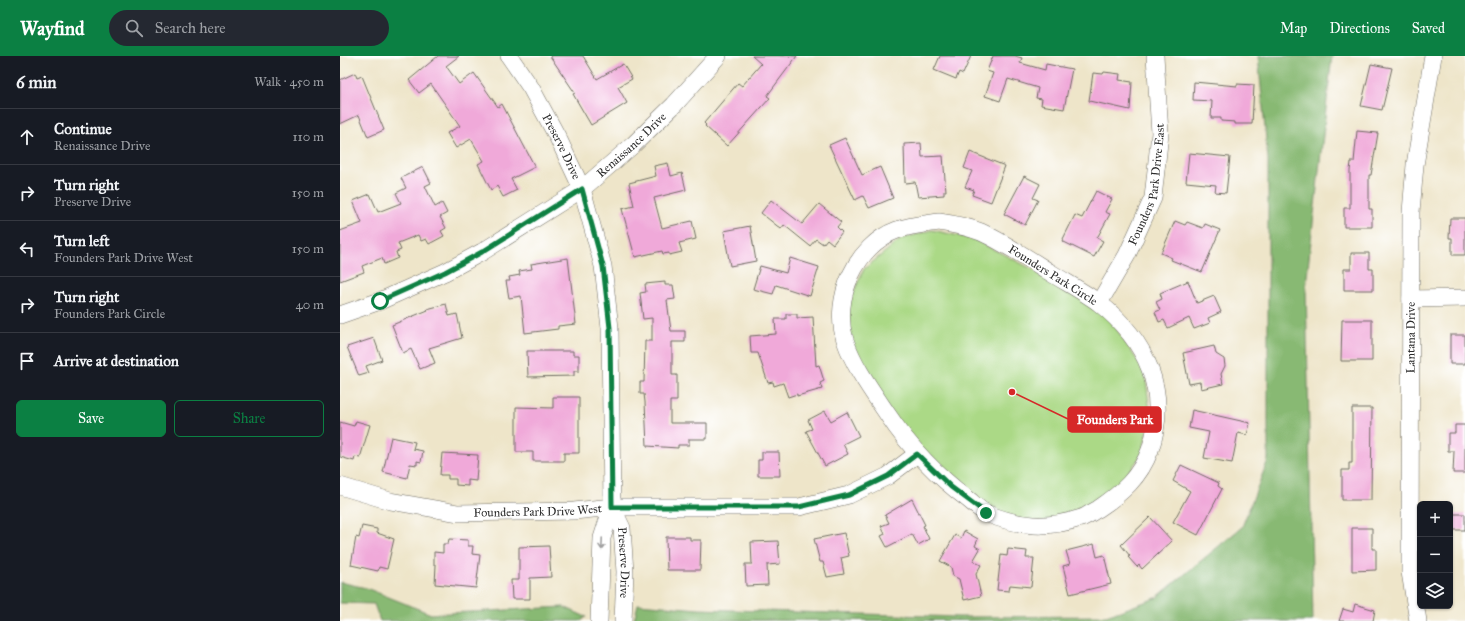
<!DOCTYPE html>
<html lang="en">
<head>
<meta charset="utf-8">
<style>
  :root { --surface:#171b24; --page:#242831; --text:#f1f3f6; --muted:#9ea1a6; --line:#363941; --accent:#0b8043 }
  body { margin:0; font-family:"IM FELL Great Primer",serif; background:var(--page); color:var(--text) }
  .controls { position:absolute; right:12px; bottom:12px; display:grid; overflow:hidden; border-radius:6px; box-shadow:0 1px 3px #0004 }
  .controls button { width:36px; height:36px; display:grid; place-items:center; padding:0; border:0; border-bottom:1px solid var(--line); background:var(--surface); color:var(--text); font:20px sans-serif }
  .stop { position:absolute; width:12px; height:12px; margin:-9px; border:3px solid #0b8043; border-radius:50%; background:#fff }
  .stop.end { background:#0b8043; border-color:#fff; box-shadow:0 1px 4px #0008 }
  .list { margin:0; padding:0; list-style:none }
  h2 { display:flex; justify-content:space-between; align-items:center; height:52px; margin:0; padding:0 16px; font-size:17px }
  h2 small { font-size:13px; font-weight:400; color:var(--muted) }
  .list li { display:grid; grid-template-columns:26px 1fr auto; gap:12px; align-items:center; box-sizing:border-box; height:56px; padding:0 16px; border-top:1px solid var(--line) }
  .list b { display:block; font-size:15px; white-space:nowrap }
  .list p { margin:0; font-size:13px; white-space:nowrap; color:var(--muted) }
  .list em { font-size:13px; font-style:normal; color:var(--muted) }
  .actions { display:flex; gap:8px; padding:12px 16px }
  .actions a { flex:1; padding:9px 0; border:1px solid var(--accent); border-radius:6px; text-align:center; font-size:14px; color:var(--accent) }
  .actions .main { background:var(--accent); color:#fff }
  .icon { flex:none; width:22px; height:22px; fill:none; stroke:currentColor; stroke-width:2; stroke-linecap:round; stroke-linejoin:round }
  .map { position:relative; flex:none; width:1125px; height:565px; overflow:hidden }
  header { display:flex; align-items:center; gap:24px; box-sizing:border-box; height:56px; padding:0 20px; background:var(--accent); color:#fff }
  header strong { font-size:19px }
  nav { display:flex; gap:22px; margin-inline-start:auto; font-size:14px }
  .search { width:280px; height:36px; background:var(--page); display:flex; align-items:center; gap:10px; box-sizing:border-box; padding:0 14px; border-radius:22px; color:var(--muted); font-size:15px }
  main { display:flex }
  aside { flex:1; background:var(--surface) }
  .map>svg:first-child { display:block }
  .green { fill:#abd986; stroke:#6b8258 }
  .forest { fill:#88b973; stroke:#5a724f }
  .building { fill:#f0a9d9 }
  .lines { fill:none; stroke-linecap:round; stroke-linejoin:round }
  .minor-casing { stroke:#6f6c62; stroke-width:18 }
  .minor { stroke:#fff; stroke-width:17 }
  .oneway { stroke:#a0a0a0 }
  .route { stroke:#0b8043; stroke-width:5 }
  .labels { text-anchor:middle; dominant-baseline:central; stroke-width:3; stroke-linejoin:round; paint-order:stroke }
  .street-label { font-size:12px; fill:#2b2b2b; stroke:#fff }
  .leader { fill:none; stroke:#d62828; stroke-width:1.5 }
  .callout-dot { fill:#d62828; stroke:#fff; stroke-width:1.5 }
  .callout { fill:#d62828; stroke:#d62828; stroke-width:1.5 }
  .callout-label { font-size:13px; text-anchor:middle; font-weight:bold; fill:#fff }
</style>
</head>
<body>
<header>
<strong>Wayfind</strong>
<div class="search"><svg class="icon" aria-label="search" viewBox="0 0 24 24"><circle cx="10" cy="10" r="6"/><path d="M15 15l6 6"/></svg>Search here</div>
<nav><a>Map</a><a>Directions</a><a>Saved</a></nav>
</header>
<main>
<aside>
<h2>6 min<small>Walk · 450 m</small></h2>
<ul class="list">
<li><svg class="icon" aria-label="ahead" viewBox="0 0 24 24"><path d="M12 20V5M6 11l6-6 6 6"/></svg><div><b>Continue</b><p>Renaissance Drive</p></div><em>110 m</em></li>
<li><svg class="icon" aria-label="right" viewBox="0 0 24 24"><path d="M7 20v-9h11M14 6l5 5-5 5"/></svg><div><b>Turn right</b><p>Preserve Drive</p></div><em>150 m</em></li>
<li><svg class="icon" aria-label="left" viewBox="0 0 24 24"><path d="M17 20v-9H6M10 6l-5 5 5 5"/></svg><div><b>Turn left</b><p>Founders Park Drive West</p></div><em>150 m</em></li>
<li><svg class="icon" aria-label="right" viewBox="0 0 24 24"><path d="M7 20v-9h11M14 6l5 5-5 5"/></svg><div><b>Turn right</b><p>Founders Park Circle</p></div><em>40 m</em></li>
<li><svg class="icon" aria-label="arrive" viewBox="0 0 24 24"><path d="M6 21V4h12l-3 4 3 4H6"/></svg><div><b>Arrive at destination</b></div></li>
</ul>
<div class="actions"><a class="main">Save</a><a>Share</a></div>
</aside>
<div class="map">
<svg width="1125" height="565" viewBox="0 0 1125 565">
  <rect width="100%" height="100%" fill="#fff"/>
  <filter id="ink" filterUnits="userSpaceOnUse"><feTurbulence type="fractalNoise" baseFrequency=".025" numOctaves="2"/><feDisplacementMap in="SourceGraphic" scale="8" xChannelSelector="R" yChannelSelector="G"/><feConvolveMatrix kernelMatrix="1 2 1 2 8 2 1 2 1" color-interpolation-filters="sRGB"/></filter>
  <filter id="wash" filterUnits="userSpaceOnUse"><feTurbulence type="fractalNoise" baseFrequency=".012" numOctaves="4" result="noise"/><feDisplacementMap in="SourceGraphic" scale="16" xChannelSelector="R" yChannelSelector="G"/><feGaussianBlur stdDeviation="0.9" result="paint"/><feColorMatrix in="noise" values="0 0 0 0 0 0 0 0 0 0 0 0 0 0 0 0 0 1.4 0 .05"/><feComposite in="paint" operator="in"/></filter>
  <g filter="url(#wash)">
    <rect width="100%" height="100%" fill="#eee5c9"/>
    <path class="green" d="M592 174 633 183 759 247 805 316 810 356 803 397 770 440 734 459 687 469 647 455 576 397 510 292 507 251 524 213 561 183Z"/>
    <path class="forest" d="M918 0H992L966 229 973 565 294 564 298 548 359 553 620 561 766 560 816 542 902 471 928 404V104Z
      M0 526 26 532 91 558 224 551 246 561 240 565H40L34 548 0 547Z"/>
    <g id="blocks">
      <path class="building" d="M98 0H119L106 10 119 28 134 17 158 51 162 48 195 111 171 123 177 134 163 141 157 130 151 134 138 108 144 105 131 83 116 92 107 77 120 70 91 28 79 37 69 24Z
        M210 0H243L257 23 283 8 292 23 278 31 287 47 251 69 233 38 235 37Z
        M412 0H457L427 40 430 42 387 90 365 70 366 69 364 67 398 27 402 30 421 8Z
        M600 0H631L623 18 619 16 616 23 594 14Z
        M653 0H675L682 2 680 7 705 14 706 8 732 13 724 53 701 49 702 43 696 42 698 32 668 23 660 45 645 40 653 17 647 15Z
        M1031 8 1052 12 1042 54 1021 50Z
        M764 16 780 18 779 24 792 26 790 54 749 45 753 17 763 18Z
        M15 17 17 22 22 20 44 74 28 81 19 59 0 68V24Z
        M854 26 897 30V28L914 29 912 68H895V66L881 65V62H871L872 45 853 44Z
        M1017 75 1038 77 1031 119H1029V153H1032V171H1004V152H1010V115L1011 106H1014Z
        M505 82 522 119 540 111 553 142 529 152 523 140 515 144 489 89Z
        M581 87 582 101 603 100 606 135H604V139L578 141 575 126 565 127 564 88Z
        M630 96 665 110 651 146 632 139 634 134 625 131 632 115 624 112Z
        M849 97 890 101 886 137 875 136 876 129 846 126Z
        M328 107 331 120 342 117 346 134 314 142 322 172 352 165 356 183 339 187 342 196 329 199V197L323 198 322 195 295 201 282 153 294 150 289 127 316 120 314 110Z
        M83 111 91 127 85 130 95 151 102 147 107 157 100 161 106 172 101 175 104 180 89 188 86 183 81 185 78 179 58 187 61 194 56 196 58 202 44 208 42 202 22 210 24 216 0 225V175L22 167 13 145 30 138 38 156 61 147 56 137 66 132 61 122Z
        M684 120 700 128 693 142 698 144 685 169 664 158Z
        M756 135 772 143 765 156 770 158 757 182 763 185 754 201 722 185 735 159 742 162Z
        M431 144 462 168 479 148 501 166 497 171 502 176 493 188 487 183 483 188 476 183 470 190 444 169 441 173 421 157Z
        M1110 162H1125V199H1112V182H1109Z
        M835 165 845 169 847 166 863 172 865 168 880 174 862 216 831 204 832 202 821 197Z
        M410 170 416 205 390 210 384 175Z
        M1011 197H1029V213H1033V234H1004V213H1011Z
        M228 202 236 268 218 270V273L185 277 181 240 169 242 166 225H170L169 221 180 219 179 215 192 213 191 208Z
        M450 202 479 211 470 240 436 229 433 238 413 233 420 210 446 217Z
        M848 225 857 247 874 240 881 256 868 262 870 267 854 273 849 262 828 272 824 264 819 266 815 256 820 254 816 246 822 243 820 237Z
        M325 226V229H333L335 243 327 244 331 275H345V286H332V319H337V345H330V367H367V383H349V389H338V392L307 390 305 346 304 338H300V326H304L305 285H312V262L303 263 300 237 306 236 305 228Z
        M106 248 109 260 117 258 122 282 89 292 95 307 80 313 71 293 63 297 52 269 88 254 87 253Z
        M446 258H457V262L473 261 476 310 479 309 484 325 480 327 482 333 457 340V338L448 341 443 327 434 330 433 326 428 327 418 297H411L410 280 436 278 435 263H446Z
        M1002 264H1032V305H1001Z
        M1110 279H1125V308H1110Z
        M34 282 42 304 26 310 29 317 19 320 7 291Z
        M874 290 876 298 884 303 885 310 881 318 883 328 861 333 860 326 849 328 843 297Z
        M187 295H233V299H239V315H234V320L188 321Z
        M213 341H239V397H224V405H193V396H176V351L213 352Z
        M1012 352H1032L1031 444H1002V414H1009V407H1012Z
        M852 354 910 367 907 379 898 377 892 407 864 402 869 376 849 372Z
        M485 355 491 365 507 356 519 380 503 388 508 398 485 410 466 375 472 373 468 364Z
        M16 365 30 369 20 402 15 401 14 405 0 401V366L14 370Z
        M1115 369H1125V417H1113L1114 395H1108V377H1115Z
        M51 381 75 386 73 393 83 395 81 406 77 405V409L70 408 67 422 43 416Z
        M422 396H439L440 420H418V404H422Z
        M102 397 138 399 136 425 128 424V430L116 429V423H108V419H100Z
        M841 409 879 427 878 430 882 433 858 479 833 466 850 435 833 425Z
        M572 443 585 469 583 470 589 483 578 489 572 478 547 491 541 480 545 478 541 470 549 467 545 459Z
        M1110 458H1125V474H1110Z
        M810 461 832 485 802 513 799 509 797 511 788 501 790 500 781 489Z
        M22 470 37 473V477L54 483 47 513 39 511 38 515 11 509 16 481 19 482Z
        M1012 472H1032V493H1036V514L1012 515Z
        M624 475 638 483 635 490 640 493 633 505 641 509 636 518 641 540 624 544 619 523 613 520 611 511 600 505 615 479 621 482Z
        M504 477 509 500 501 502 504 518 487 521 483 506H480L474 483Z
        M326 481H350V484H361L360 514H327Z
        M109 483 128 484V490H133L132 498 140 499 136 532 95 528 96 509H94V496L103 497V488H108Z
        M438 485 440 508 427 509 428 529 406 530 405 508H412L411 486Z
        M754 488 757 501 764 499 771 528 730 538 723 510 730 508 726 495Z
        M209 490 211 521 190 522V543H172L171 524H179V491Z
        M668 493 687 495 686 502H694L691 531 670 529 669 535 657 534 661 499 667 500Z
        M1015 548 1035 554 1033 565H999L1003 553 1013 556Z"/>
    </g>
  </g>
  <g filter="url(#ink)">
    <use href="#blocks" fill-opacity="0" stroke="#6f6c62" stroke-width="1"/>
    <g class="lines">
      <defs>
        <g id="minor">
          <path id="s1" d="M169 0 191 32 218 82 242 133 263 210 270 272 272 451 262 482 259 565"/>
          <path d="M599 166C613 168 628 171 641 176 665 187 689 203 711 217 727 227 744 236 759 247 806 284 830 335 810 394 800 421 782 437 758 453 752 456 747 460 741 462 707 473 681 471 648 458 641 455 635 449 629 444 597 420 570 392 548 359 532 335 514 311 505 284 492 243 516 189 557 174 571 169 585 168 599 166Z"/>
          <path d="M1071 243 1125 242"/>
          <path id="s2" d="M759 247 787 199 813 142 820 77 815 0"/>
          <path id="s3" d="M0 259 40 245 105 216 142 196 242 133 293 89 334 49 378 0"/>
          <path id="s4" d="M0 430 50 445 118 457 234 455 272 451H459L509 439 548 420 577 398"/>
          <path id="s5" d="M272 451 282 472 285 516 283 565"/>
          <path id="s6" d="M1078 565 1070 516 1071 156 1075 109 1093 0"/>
        </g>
      </defs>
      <use href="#minor" class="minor-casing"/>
      <use href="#minor" class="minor"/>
    </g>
    <defs><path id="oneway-shaft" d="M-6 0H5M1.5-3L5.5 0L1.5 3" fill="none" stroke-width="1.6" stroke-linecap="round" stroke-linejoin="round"/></defs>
    <use class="oneway" href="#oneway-shaft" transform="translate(262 488) rotate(92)"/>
  </g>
  <g class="lines" filter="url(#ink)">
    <path class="route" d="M40 245 105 216 142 196 242 133 263 210 270 272 272 451H459L509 439 548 420 577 398 611 431 646 457"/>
  </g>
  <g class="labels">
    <g class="street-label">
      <text stroke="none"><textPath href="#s3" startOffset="340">Renaissance Drive</textPath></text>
      <text stroke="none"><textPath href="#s1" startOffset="105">Preserve Drive</textPath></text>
      <text stroke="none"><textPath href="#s2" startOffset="130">Founders Park Drive East</textPath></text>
      <text transform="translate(713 219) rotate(32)">Founders Park Circle</text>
      <text stroke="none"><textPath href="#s6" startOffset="284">Lantana Drive</textPath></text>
      <text stroke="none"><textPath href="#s4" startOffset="201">Founders Park Drive West</textPath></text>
      <text stroke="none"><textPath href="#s5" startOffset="58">Preserve Drive</textPath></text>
    </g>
  </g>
  <path class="leader" d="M672 336L728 363"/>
  <circle class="callout-dot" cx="672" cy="336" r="4"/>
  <rect class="callout" x="728" y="351" width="93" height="25" rx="4"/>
  <g class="callout-label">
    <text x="775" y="368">Founders Park</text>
  </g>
</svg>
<div class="controls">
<button>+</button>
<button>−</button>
<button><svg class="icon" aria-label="layers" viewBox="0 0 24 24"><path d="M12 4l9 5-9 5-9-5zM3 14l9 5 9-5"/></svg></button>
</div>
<div class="stop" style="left:40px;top:245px"></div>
<div class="stop end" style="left:646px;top:457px"></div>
</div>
</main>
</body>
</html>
